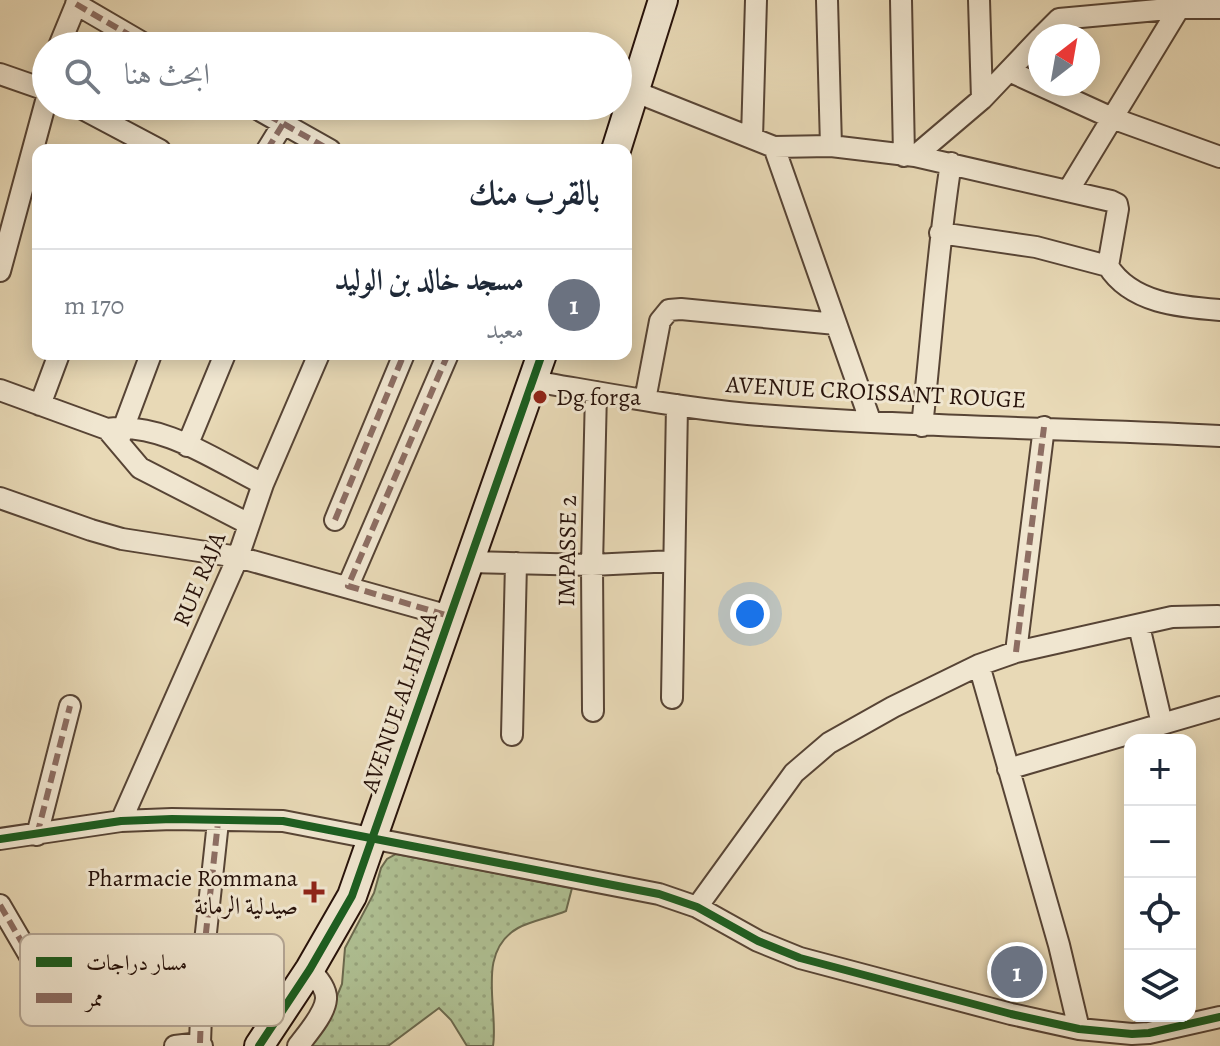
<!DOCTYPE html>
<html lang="ar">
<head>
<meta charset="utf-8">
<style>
  :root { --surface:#fff; --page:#f2f2f3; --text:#1f2937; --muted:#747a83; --line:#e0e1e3; --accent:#8f2418 }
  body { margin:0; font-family:Alegreya,Amiri,serif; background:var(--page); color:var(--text); direction:rtl }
  .controls { position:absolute; right:24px; bottom:24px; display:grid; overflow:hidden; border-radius:16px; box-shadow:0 4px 20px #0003 }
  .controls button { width:72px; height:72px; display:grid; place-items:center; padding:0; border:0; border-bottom:2px solid var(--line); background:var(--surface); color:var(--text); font:40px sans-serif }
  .compass { position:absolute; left:1028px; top:24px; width:72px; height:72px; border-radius:50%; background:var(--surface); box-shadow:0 4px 20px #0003; rotate:31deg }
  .you { position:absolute; left:750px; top:614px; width:28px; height:28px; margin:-20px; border:6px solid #fff; border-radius:50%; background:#1a73e8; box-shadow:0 0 0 12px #1a73e833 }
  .badge { display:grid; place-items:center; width:52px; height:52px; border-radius:50%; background:var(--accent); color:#fff; font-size:26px; font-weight:700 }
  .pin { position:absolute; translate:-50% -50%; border:4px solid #fff; box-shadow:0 2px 8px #0006 }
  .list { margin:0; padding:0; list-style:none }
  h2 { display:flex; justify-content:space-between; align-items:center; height:104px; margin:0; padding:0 32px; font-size:34px }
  h2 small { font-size:26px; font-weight:400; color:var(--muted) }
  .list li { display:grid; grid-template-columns:52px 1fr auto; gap:24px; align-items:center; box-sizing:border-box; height:112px; padding:0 32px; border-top:2px solid var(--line) }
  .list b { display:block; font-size:30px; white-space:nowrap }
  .list p { margin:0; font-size:26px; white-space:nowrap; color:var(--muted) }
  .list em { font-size:26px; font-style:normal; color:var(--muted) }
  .icon { flex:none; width:44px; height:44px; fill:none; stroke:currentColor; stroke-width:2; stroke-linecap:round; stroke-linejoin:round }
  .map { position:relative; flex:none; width:1220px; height:1046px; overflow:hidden; direction:ltr }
  .search { position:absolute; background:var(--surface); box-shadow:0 4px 20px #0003; left:32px; top:32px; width:600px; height:88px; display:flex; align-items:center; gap:20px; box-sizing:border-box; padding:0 28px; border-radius:44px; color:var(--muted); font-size:30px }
  .panel { position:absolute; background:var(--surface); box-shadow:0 4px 20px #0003; left:32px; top:144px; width:600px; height:216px; border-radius:16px; direction:rtl }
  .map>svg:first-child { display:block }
  .park { fill:url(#park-dots); stroke:#6b694e; stroke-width:2 }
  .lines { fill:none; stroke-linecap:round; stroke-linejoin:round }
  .street-casing { stroke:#574435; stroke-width:24 }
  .secondary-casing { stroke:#27120a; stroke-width:32 }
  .street { stroke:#f0e6d0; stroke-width:20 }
  .secondary { stroke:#f0e6d0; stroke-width:28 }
  .quiet { stroke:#8d6e63; stroke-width:6; stroke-dasharray:12 6; stroke-linecap:butt }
  .cycleway-casing { stroke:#f0e6d0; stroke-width:13 }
  .cycleway { stroke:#1b5e20; stroke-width:8 }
  .poi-dot { fill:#8f2418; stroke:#f0e6d0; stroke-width:3 }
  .labels { text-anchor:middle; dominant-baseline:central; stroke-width:6; stroke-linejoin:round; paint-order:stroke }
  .street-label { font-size:24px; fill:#27120a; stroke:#f0e6d0 }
  .poi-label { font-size:24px; fill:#27120a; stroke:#f0e6d0; text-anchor:start }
  .key { fill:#f0e6d0; stroke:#b4a695; stroke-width:2 }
  .key-label { font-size:22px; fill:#27120a }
</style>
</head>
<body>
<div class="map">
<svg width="1220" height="1046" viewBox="0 0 1220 1046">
  <defs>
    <pattern id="park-dots" width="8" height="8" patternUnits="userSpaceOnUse" patternTransform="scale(2)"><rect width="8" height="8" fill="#afc093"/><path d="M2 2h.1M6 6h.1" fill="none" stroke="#97a47d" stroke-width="1.8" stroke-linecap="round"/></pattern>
  </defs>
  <rect width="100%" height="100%" fill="#e8d9b6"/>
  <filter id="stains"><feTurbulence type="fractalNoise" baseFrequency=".0025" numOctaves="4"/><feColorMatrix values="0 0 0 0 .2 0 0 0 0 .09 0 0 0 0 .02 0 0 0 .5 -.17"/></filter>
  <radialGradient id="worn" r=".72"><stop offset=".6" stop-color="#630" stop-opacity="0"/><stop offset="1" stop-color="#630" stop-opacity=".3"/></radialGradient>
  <path class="park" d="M396 854 572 888 566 911C552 917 531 921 518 928 475 952 499 1009 493 1046H467L451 1020 439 1008 388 1046H302L335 1001 342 984 345 948 374 893 381 868 387 859Z"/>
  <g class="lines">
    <defs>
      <path id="street" d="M827 0 831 146
        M901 0 904 156
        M979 0 982 99
        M76 4 148 46
        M1042 36 1059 19 1179 8H1220
        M59 46 78 0
        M1009 71 1112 118 1220 157
        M0 74 46 90
        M636 92 774 147 831 146 915 156 1111 201 1117 204 1118 209 1108 266C1131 303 1180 307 1220 310
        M77 106 160 150
        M252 106 330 150
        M752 138 756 0
        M774 147 870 420
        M267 150 283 124
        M915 156 982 99 1040 38
        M1068 191 1184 0
        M940 233 1036 247 1108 266
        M0 271 46 101
        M532 381C603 393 675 407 748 414 905 427 1063 428 1220 436
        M0 390 107 429C162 421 216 461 263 484
        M645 400 660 321 669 310 681 309 836 324
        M40 405 59 354
        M922 426C932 338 937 251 951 163
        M107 429 140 468 249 524
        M120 437 151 354
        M187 446 225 354
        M0 498 91 530 122 539 238 557 449 616
        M335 520 404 354
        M469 562 592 565 674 561
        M348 586 448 354
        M1139 626 1162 724
        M1016 652 1044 427
        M979 665 1059 945 1079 1029
        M672 698 677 405
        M593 711 592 565 596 392
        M512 735 516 563
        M1008 769 1220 707
        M121 821 238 557 263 484 319 354
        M37 835 70 706
        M0 839 121 821 172 819 283 821 659 894 697 907 758 941 800 958 1011 1014 1079 1029 1132 1034 1149 1033 1220 1017
        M0 905 49 989
        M697 907 794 773 829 743 893 707 979 665 1016 652 1172 617 1218 616
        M200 1043 203 960 218 822
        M175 1046 200 1043 202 1046
        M298 1046C307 1034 325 1014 326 999 327 988 316 977 310 969"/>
      <path id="secondary" d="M616 150 663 0
        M259 1046 310 969 352 896 542 354"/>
    </defs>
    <use href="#street" class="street-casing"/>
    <use href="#secondary" class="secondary-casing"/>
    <use href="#street" class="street"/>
    <use href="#secondary" class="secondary"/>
    <path class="quiet" d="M76 4 148 46
      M252 106 330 150
      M267 150 283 124
      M448 354 348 586 449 616
      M335 520 404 354
      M1016 652 1044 427
      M37 835 70 706
      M0 905 49 989
      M200 1043 203 960 218 822"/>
    <defs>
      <path id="cycleway" d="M0 839 121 821 172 819 283 821 659 894 697 907 758 941 800 958 1011 1014 1079 1029 1132 1034 1149 1033 1220 1017
        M259 1046 310 969 352 896 542 354"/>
    </defs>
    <use href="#cycleway" class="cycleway-casing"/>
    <use href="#cycleway" class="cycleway"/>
  </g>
  <g class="poi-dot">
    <circle cx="540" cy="397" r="8"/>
    <path d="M310 880h8v8h8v8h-8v8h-8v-8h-8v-8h8z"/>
  </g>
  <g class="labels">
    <g class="street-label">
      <text transform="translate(876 392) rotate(3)">AVENUE CROISSANT ROUGE</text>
      <text transform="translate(567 551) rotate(-89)">IMPASSE 2</text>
      <text transform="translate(199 579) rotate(-67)">RUE RAJA</text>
      <text transform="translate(399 702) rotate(-71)">AVENUE AL HIJRA</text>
    </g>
    <g class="poi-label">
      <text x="556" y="397">Dg forga</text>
      <text x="298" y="878" text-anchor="end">Pharmacie Rommana<tspan x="298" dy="28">صيدلية الرمانة</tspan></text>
    </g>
  </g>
  <rect x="20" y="934" width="264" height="92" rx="12" class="key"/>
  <rect x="36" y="957" width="36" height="10" fill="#1b5e20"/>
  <rect x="36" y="993" width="36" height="10" fill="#8d6e63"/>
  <g class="key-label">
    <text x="86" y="970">مسار دراجات</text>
    <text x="86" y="1006">ممر</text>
  </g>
  <rect width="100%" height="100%" filter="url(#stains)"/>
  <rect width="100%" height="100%" fill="url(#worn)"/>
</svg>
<div class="controls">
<button>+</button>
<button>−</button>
<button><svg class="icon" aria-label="locate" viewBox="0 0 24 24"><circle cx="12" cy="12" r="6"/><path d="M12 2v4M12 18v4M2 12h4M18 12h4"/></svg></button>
<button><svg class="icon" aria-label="layers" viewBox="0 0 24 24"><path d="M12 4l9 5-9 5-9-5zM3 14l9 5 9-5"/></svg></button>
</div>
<svg class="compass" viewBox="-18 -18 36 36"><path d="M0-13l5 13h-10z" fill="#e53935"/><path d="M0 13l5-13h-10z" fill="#747a83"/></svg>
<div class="you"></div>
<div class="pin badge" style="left:1017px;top:972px;background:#6b7280">1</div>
<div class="search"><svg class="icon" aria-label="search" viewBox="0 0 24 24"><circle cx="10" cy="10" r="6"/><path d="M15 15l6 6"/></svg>ابحث هنا</div>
<section class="panel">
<h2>بالقرب منك<small></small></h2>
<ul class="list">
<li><span class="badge" style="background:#6b7280">1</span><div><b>مسجد خالد بن الوليد</b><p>معبد</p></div><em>170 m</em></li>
</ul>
</section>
</div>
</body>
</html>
